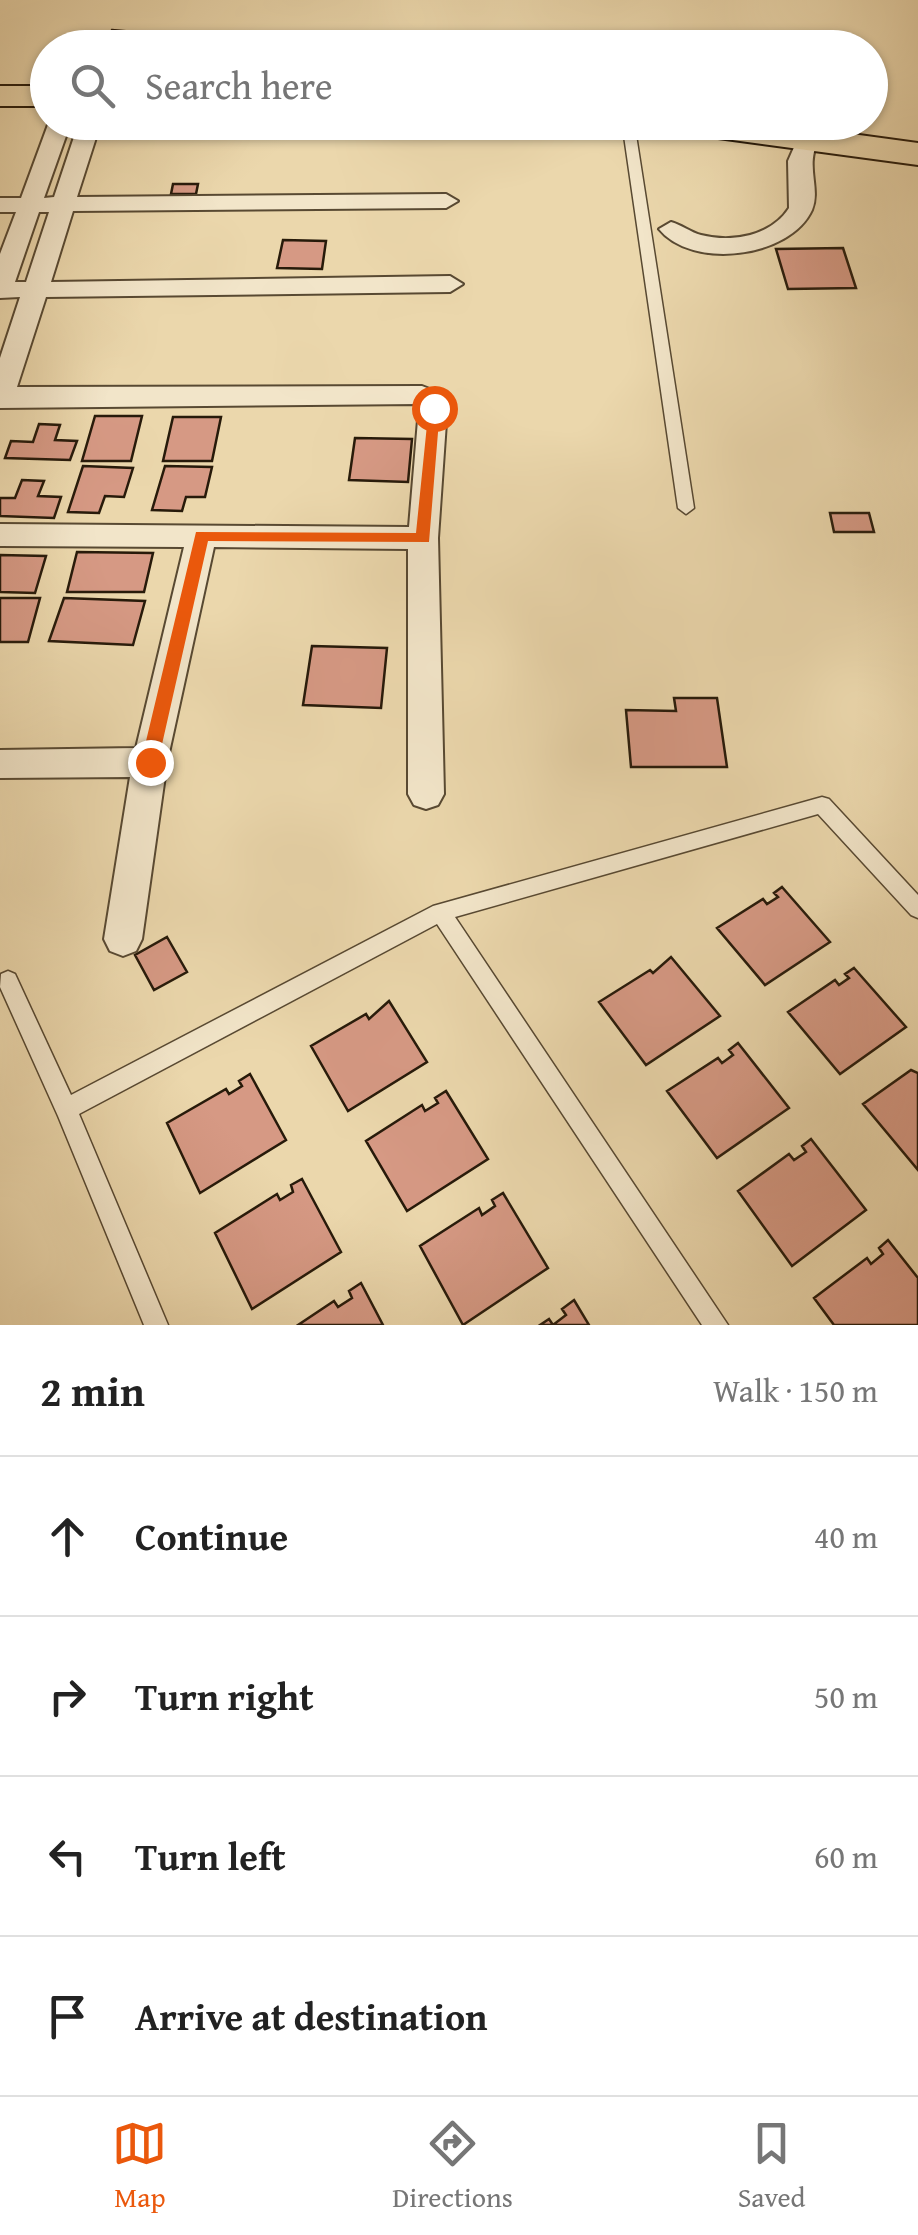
<!DOCTYPE html>
<html lang="en">
<head>
<meta charset="utf-8">
<style>
  :root { --surface:#fff; --page:#f2f2f2; --text:#222; --muted:#767676; --line:#e0e0e0; --accent:#ea580c }
  body { margin:0; font-family:"Gentium Book Plus",serif; background:var(--page); color:var(--text) }
  .stop { position:absolute; width:30px; height:30px; margin:-22px; border:8px solid #ea580c; border-radius:50%; background:#fff }
  .stop.end { background:#ea580c; border-color:#fff; box-shadow:0 2px 10px #0008 }
  .list { margin:0; padding:0; list-style:none }
  h2 { display:flex; justify-content:space-between; align-items:center; height:130px; margin:0; padding:0 40px; font-size:42px }
  h2 small { font-size:32px; font-weight:400; color:var(--muted) }
  .list li { display:grid; grid-template-columns:65px 1fr auto; gap:30px; align-items:center; box-sizing:border-box; height:160px; padding:0 40px; border-top:2px solid var(--line) }
  .list b { display:block; font-size:38px; white-space:nowrap }
  .list em { font-size:32px; font-style:normal; color:var(--muted) }
  .icon { flex:none; width:55px; height:55px; fill:none; stroke:currentColor; stroke-width:2; stroke-linecap:round; stroke-linejoin:round }
  .map { position:relative; flex:none; width:918px; height:1325px; overflow:hidden }
  .search { position:absolute; background:var(--surface); box-shadow:0 2px 8px #0004; left:30px; right:30px; top:30px; height:110px; display:flex; align-items:center; gap:25px; box-sizing:border-box; padding:0 35px; border-radius:55px; color:var(--muted); font-size:38px }
  .sheet { height:770px; background:var(--surface) }
  nav { display:flex; justify-content:space-around; align-items:center; box-sizing:border-box; height:140px; border-top:2px solid var(--line); background:var(--surface); font-size:28px; color:var(--muted) }
  nav a { display:grid; justify-items:center; gap:5px }
  nav .on { color:var(--accent) }
  .map>svg:first-child { display:block }
  .building { fill:#d69984; stroke:#271a0a; stroke-width:2.5 }
  .lines { fill:none; stroke-linecap:round; stroke-linejoin:round }
  .lane-casing { stroke:#584932; stroke-width:3 }
  .street-casing { stroke:#584932; stroke-width:4 }
  .primary-casing { stroke:#271a0a; stroke-width:4 }
  .lane { fill:#f2e5c9; fill-rule:evenodd }
  .street { fill:#f2e5c9; fill-rule:evenodd }
  .primary { fill:#ebd7ac; fill-rule:evenodd }
  .route { fill:#ea580c }
</style>
</head>
<body>
<div class="map">
<svg width="918" height="1325" viewBox="0 0 918 1325">
  <rect width="100%" height="100%" fill="#ebd7ac"/>
  <filter id="stains"><feTurbulence type="fractalNoise" baseFrequency=".002" numOctaves="4"/><feColorMatrix values="0 0 0 0 .2 0 0 0 0 .09 0 0 0 0 .02 0 0 0 .5 -.17"/></filter>
  <radialGradient id="worn" r=".72"><stop offset=".6" stop-color="#630" stop-opacity="0"/><stop offset="1" stop-color="#630" stop-opacity=".3"/></radialGradient>
  <path class="building" d="M112 30 169 35 161 48H101Z
    M173 184H198L196 194H171Z
    M283 240 326 241 322 269 277 268Z
    M843 248 856 288 788 289 776 249Z
    M95 416H142L131 461H82Z
    M173 417H221L212 461H163Z
    M39 424 60 425 55 440 77 441 70 460 5 458 11 441 33 442Z
    M355 438 412 439 408 482 349 480Z
    M83 466 133 468 124 497 105 496 99 513 68 512Z
    M165 466 212 467 205 497H186L182 511 152 510Z
    M22 480 44 481 38 496 61 497 54 518 0 516V498H15Z
    M830 513H869L874 532H834Z
    M77 552 153 553 144 592H67Z
    M0 555 46 556 35 593 0 592Z
    M0 598H40L28 642H0Z
    M64 598 145 601 133 645 49 641Z
    M312 646 387 648 381 708 303 705Z
    M674 698H717L727 767H631L626 710 676 711Z
    M782 887 830 942 765 985 717 928 763 899 767 904 778 897 774 893Z
    M167 937 187 972 154 990 135 955Z
    M671 957 720 1016 646 1065 599 1002 650 970 653 973Z
    M854 968 906 1027 840 1074 788 1012 835 980 839 985 849 978 845 974Z
    M389 1001 427 1062 348 1111 311 1046 366 1014 369 1019Z
    M738 1043 789 1108 717 1158 667 1091 718 1058 722 1063 733 1055 729 1050Z
    M911 1070 918 1073V1170L863 1104Z
    M250 1074 286 1140 200 1193 167 1123 226 1089 229 1094 242 1086 239 1081Z
    M446 1091 488 1159 407 1211 366 1141 422 1105 425 1111 438 1103 435 1098Z
    M811 1139 866 1210 792 1266 738 1191 789 1154 794 1160 806 1152 802 1146Z
    M302 1179 341 1252 252 1309 215 1233 277 1194 280 1200 293 1192 291 1185Z
    M503 1193 548 1268 463 1325 420 1246 479 1208 482 1215 495 1206 492 1200Z
    M888 1240 918 1278V1325H834L814 1298 867 1258 871 1264 883 1254 879 1248Z
    M361 1283 383 1325H298L334 1301 338 1307 352 1298 349 1291Z
    M574 1300 589 1325H540L549 1319 553 1325 566 1315 562 1309Z"/>
  <g class="lines">
    <defs>
      <path id="lane" d="M622 122H634L694 508 686 514 678 508Z
        M822 797 829 799 918 895V918L911 915 818 814 455 917 728 1325H702L437 924 79 1114 168 1325H144L58 1116 0 987 1 974 8 971 15 974 71 1095 433 906Z"/>
      <path id="street" d="M49 122H71L44 198 54 197 79 122H101L77 197 446 194 458 201 446 208 73 211 51 282 450 276 463 284 450 292 46 297 17 387 422 386 440 393 447 408 438 538 444 794 438 805 426 809 414 805 408 794V549L214 547 167 762 142 939 136 951 123 956 110 951 104 939 130 777 0 778V750L136 748 184 547 0 546V524L409 527 419 408 418 404 0 408V358L20 297 0 298V254L16 212H0V198H21ZM39 212H49L26 282H15Z
        M807 134 818 141C805 167 821 188 812 210 790 258 692 270 659 229L671 222C682 225 690 232 701 235 732 243 771 236 789 208L788 161 799 136Z"/>
      <path id="primary" d="M0 86H48V106H0Z
        M664 122H764L918 143V165L681 133 668 130Z"/>
    </defs>
    <use href="#lane" class="lane-casing"/>
    <use href="#street" class="street-casing"/>
    <use href="#primary" class="primary-casing"/>
    <use href="#lane" class="lane"/>
    <use href="#street" class="street"/>
    <use href="#primary" class="primary"/>
  </g>
  <path class="route" d="M429 405 440 408 429 542 208 541 158 762 156 767H144L141 762 196 532 416 533Z"/>
  <rect width="100%" height="100%" filter="url(#stains)"/>
  <rect width="100%" height="100%" fill="url(#worn)"/>
</svg>
<div class="stop" style="left:434px;top:408px"></div>
<div class="stop end" style="left:150px;top:762px"></div>
<div class="search"><svg class="icon" aria-label="search" viewBox="0 0 24 24"><circle cx="10" cy="10" r="6"/><path d="M15 15l6 6"/></svg>Search here</div>
</div>
<section class="sheet">
<h2>2 min<small>Walk · 150 m</small></h2>
<ul class="list">
<li><svg class="icon" aria-label="ahead" viewBox="0 0 24 24"><path d="M12 20V5M6 11l6-6 6 6"/></svg><div><b>Continue</b></div><em>40 m</em></li>
<li><svg class="icon" aria-label="right" viewBox="0 0 24 24"><path d="M7 20v-9h11M14 6l5 5-5 5"/></svg><div><b>Turn right</b></div><em>50 m</em></li>
<li><svg class="icon" aria-label="left" viewBox="0 0 24 24"><path d="M17 20v-9H6M10 6l-5 5 5 5"/></svg><div><b>Turn left</b></div><em>60 m</em></li>
<li><svg class="icon" aria-label="arrive" viewBox="0 0 24 24"><path d="M6 21V4h12l-3 4 3 4H6"/></svg><div><b>Arrive at destination</b></div></li>
</ul>
</section>
<nav>
<a class="on"><svg class="icon" aria-label="map" viewBox="0 0 24 24"><path d="M3 6l6-2 6 2 6-2v14l-6 2-6-2-6 2zM9 4v14M15 6v14"/></svg>Map</a>
<a><svg class="icon" aria-label="directions" viewBox="0 0 24 24"><path d="M12 3l9 9-9 9-9-9zM9 14v-3h6M13 9l2 2-2 2"/></svg>Directions</a>
<a><svg class="icon" aria-label="saved" viewBox="0 0 24 24"><path d="M7 4h10v16l-5-4-5 4z"/></svg>Saved</a>
</nav>
</body>
</html>
